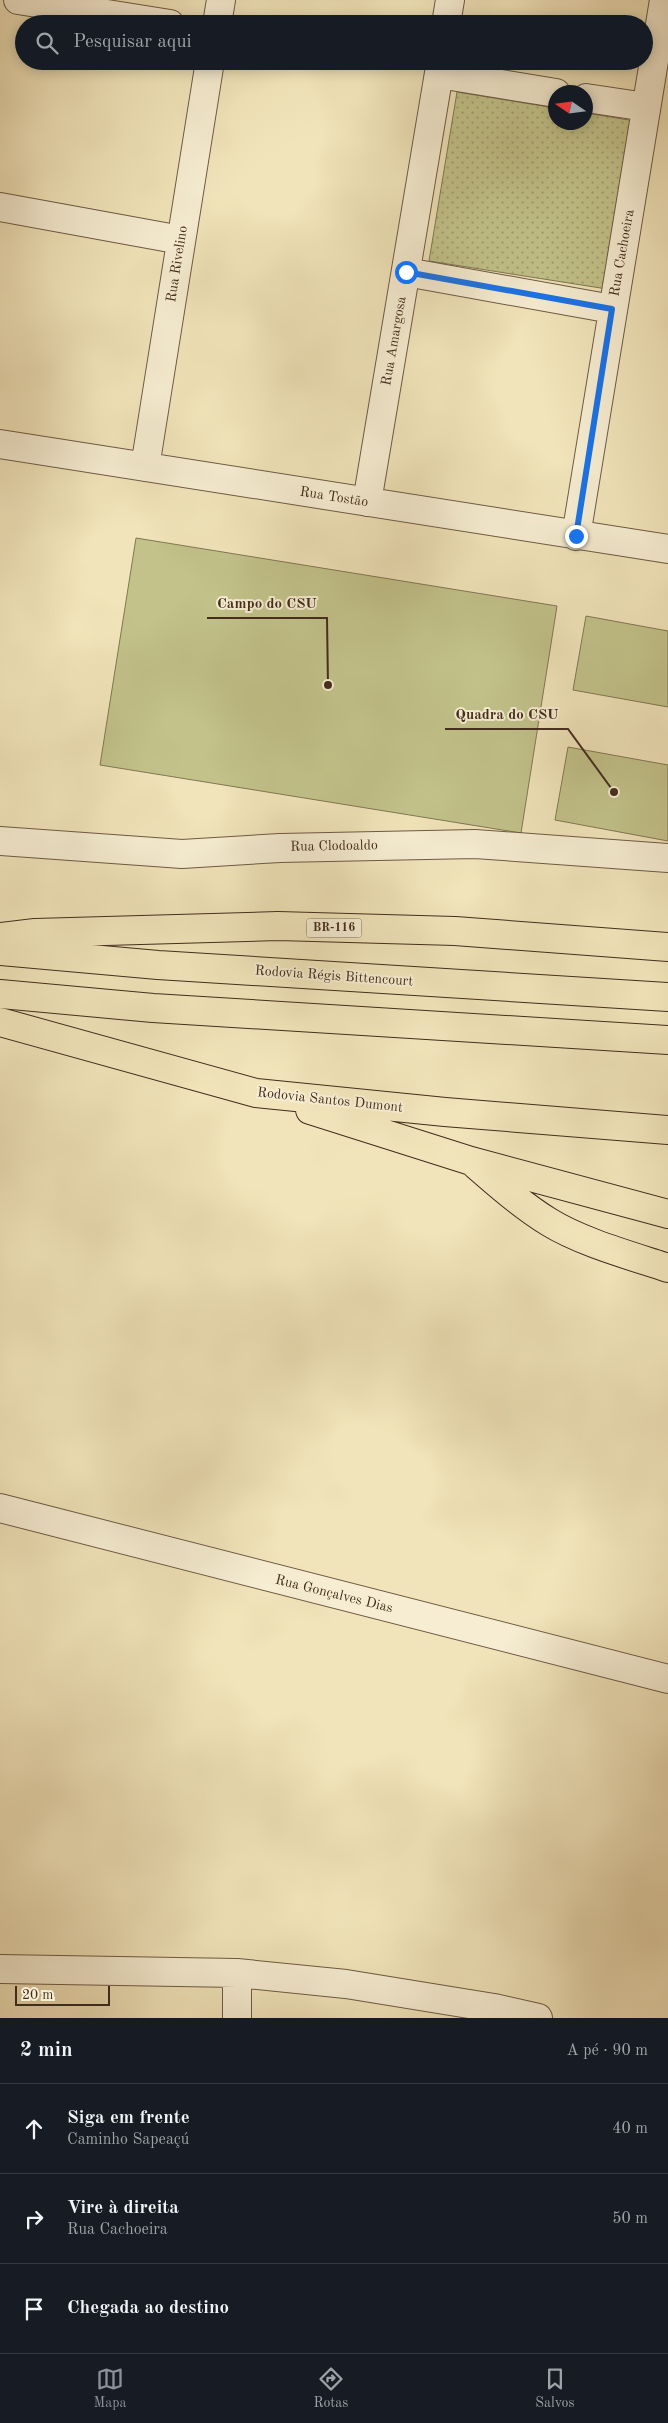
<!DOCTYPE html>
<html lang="pt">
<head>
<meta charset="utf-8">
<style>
  :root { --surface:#171b24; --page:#20242c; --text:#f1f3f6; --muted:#9ea1a6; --line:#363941; --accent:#8c9099 }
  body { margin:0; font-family:"Old Standard TT",serif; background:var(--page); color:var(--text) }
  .compass { position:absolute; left:548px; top:85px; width:45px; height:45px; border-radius:50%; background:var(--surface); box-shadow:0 2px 12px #0003; rotate:283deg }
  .scale { position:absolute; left:15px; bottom:12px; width:95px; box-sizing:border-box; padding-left:5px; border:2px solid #422c1c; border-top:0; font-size:14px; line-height:18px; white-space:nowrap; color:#422c1c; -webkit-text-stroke:4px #f6edd2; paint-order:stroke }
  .stop { position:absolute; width:15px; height:15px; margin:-11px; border:4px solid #1a73e8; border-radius:50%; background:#fff }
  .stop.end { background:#1a73e8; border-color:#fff; box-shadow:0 1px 5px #0008 }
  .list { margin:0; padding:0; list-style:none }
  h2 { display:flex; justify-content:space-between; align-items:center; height:65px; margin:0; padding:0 20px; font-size:21px }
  h2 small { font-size:16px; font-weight:400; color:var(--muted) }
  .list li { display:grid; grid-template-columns:32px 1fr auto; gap:15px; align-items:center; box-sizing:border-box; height:90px; padding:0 20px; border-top:1px solid var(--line) }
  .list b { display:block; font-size:19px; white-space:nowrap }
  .list p { margin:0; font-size:16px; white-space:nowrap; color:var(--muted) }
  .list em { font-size:16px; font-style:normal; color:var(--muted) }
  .icon { flex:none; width:28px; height:28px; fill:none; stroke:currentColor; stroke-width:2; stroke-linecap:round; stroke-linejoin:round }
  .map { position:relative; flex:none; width:668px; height:2018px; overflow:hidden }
  .search { position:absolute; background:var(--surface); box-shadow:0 2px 12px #0003; left:15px; right:15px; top:15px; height:55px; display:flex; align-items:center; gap:12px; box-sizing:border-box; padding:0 18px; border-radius:28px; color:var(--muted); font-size:19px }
  .sheet { height:335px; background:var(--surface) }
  nav { display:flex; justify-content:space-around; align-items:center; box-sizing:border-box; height:70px; border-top:1px solid var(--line); background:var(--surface); font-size:14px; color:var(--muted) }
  nav a { display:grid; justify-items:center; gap:2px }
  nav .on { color:var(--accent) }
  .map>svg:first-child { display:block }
  .grass { fill:#c2c28a; stroke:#827753 }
  .park { fill:url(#park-dots); stroke:#827753 }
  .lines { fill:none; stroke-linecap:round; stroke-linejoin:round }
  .minor-casing { stroke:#6e5a44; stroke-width:30 }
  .major-casing { stroke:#422c1c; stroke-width:30 }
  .highway-casing { stroke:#422c1c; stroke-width:30 }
  .minor { stroke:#f6edd2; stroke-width:28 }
  .major { stroke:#f1e4ba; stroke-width:28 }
  .highway { stroke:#f1e4ba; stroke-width:28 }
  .route { stroke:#1a73e8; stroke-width:6 }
  .labels { text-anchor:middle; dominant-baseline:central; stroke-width:4; stroke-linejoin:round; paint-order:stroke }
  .shield { fill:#f6edd2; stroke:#786653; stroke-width:1 }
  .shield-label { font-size:12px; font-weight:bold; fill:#422c1c }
  .street-label { font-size:14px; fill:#422c1c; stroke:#f6edd2 }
  .leader { fill:none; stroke:#422c1c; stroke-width:2 }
  .callout-dot { fill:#422c1c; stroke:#f6edd2; stroke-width:2 }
  .callout-label { font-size:15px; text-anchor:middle; font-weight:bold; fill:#422c1c; stroke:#f6edd2; stroke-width:4; stroke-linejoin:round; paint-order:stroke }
</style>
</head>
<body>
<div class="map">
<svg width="668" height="2018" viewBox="0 0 668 2018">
  <defs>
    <pattern id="park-dots" width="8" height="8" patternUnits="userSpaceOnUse" patternTransform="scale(1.25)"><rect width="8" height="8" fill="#c2c28a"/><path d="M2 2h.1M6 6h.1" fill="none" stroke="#9f9e70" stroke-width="1.8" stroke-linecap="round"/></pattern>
  </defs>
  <rect width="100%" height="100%" fill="#f1e4ba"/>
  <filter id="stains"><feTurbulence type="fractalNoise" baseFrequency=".004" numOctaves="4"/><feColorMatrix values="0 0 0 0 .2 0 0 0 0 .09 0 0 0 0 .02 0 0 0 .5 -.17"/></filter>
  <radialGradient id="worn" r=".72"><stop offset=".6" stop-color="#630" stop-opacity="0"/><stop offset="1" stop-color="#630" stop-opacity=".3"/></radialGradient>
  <path class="grass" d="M136 538 557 606 521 833 100 765Z
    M586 616 668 631V707L573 690Z
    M568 747 668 765V841L555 820Z"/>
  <path class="park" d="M457 92 555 108 556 122H586V113L635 121 607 289 429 261Z"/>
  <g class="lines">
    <defs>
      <path id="minor" d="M18 0 170 24
        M217 24 221 0
        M446 24 450 0
        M439 74 556 93
        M586 98 646 107
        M0 207 181 240
        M406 272 612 309
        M0 444 668 549
        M145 467 210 61
        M367 502 441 61
        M576 536 664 0
        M0 841 182 854 280 848 475 844 668 858
        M0 1508 668 1679
        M0 1969 237 1973 346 1984 494 2008 538 2018
        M237 1973V2018"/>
      <path id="major" d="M0 951 158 965 668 997
        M0 994 153 1008 668 1040"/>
      <path id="highway" d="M0 937 35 933 278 926 455 931 668 947
        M0 1022 256 1093 445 1112 668 1130
        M310 1110 471 1161 668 1214
        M476 1165C499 1185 523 1206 549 1222 581 1242 632 1256 668 1268"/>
    </defs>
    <use href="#minor" class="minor-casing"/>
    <use href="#major" class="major-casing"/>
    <use href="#highway" class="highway-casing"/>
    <use href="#minor" class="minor"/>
    <use href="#major" class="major"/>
    <use href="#highway" class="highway"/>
  </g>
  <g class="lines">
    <path class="route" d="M406 272 612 309 576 536"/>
  </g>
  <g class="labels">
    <rect class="shield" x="306.5" y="918.5" width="55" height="19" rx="4"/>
    <g class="shield-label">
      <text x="334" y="928">BR-116</text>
    </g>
    <g class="street-label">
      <text transform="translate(622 253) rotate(-80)">Rua Cachoeira</text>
      <text transform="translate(177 264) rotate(-81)">Rua Rivelino</text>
      <text transform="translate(394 341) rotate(-80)">Rua Amargosa</text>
      <text transform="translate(334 497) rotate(9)">Rua Tostão</text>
      <text transform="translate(334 846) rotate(-1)">Rua Clodoaldo</text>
      <text transform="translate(334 976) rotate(4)">Rodovia Régis Bittencourt</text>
      <text transform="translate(330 1100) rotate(6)">Rodovia Santos Dumont</text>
      <text transform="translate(334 1594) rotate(14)">Rua Gonçalves Dias</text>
    </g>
  </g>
  <path class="leader" d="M328 685L327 618H207M614 792L568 729H445"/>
  <g class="callout-dot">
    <circle cx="328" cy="685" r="5"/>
    <circle cx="614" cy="792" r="5"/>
  </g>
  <g class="callout-label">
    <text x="267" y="608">Campo do CSU</text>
    <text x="507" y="719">Quadra do CSU</text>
  </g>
  <rect width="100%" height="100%" filter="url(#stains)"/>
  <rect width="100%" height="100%" fill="url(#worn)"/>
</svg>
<svg class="compass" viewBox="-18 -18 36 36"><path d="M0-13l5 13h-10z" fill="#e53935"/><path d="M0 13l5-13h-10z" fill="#9ea1a6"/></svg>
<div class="scale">20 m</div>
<div class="stop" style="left:406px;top:272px"></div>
<div class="stop end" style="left:576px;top:536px"></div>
<div class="search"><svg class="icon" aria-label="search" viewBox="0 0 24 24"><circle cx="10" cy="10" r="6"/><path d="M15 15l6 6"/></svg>Pesquisar aqui</div>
</div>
<section class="sheet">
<h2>2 min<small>A pé · 90 m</small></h2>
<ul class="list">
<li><svg class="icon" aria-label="ahead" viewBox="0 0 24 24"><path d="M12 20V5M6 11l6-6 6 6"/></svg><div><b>Siga em frente</b><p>Caminho Sapeaçú</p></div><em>40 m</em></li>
<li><svg class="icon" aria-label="right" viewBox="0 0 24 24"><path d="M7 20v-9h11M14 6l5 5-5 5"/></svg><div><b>Vire à direita</b><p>Rua Cachoeira</p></div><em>50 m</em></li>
<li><svg class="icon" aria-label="arrive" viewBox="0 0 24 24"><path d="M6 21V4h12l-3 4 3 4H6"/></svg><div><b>Chegada ao destino</b></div></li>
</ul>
</section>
<nav>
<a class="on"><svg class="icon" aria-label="map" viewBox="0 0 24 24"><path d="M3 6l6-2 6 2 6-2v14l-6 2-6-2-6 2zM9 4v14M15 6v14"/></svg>Mapa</a>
<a><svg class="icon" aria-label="directions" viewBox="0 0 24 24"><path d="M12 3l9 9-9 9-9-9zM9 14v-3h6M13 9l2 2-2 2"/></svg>Rotas</a>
<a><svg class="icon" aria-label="saved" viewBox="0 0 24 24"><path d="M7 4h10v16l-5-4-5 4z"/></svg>Salvos</a>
</nav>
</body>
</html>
